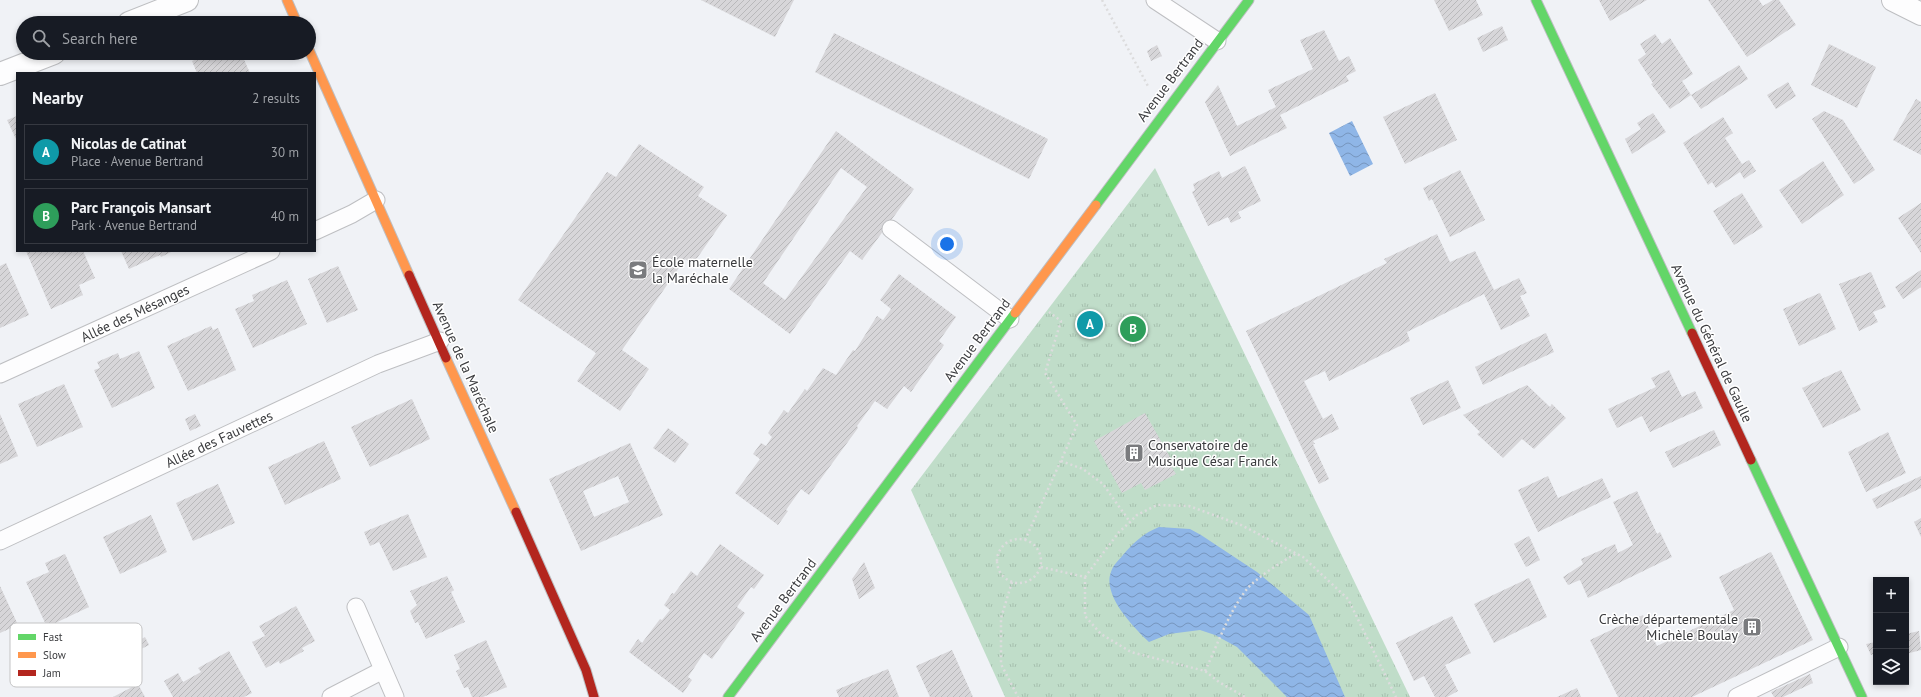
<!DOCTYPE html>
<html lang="en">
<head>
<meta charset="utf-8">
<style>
  :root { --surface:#171b24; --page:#242831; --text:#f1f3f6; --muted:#9ea1a6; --line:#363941; --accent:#b45309 }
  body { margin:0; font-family:"PT Sans",sans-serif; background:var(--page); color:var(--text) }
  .controls { position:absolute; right:12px; bottom:12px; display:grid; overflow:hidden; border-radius:0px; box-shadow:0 2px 6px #0003 }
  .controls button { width:36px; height:36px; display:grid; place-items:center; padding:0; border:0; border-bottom:1px solid var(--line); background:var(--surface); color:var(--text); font:20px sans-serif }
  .you { position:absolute; left:947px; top:244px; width:14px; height:14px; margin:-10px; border:3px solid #fff; border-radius:50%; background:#1a73e8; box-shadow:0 0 0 6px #1a73e833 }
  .badge { display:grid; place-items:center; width:26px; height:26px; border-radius:50%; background:var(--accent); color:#fff; font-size:13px; font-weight:700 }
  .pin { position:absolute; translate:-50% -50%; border:2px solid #fff; box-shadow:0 1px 4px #0006 }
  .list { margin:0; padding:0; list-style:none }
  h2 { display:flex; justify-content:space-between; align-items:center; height:52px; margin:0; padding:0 16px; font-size:17px }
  h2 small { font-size:13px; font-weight:400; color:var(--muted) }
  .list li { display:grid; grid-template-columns:26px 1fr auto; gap:12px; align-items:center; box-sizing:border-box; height:56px; margin:0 8px 8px; padding:0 8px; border:1px solid var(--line); border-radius:0px }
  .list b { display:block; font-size:15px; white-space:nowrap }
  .list p { margin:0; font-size:13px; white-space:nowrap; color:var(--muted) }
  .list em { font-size:13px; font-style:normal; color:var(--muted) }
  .icon { flex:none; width:22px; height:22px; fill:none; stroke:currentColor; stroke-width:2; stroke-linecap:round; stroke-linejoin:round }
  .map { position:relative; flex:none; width:1921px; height:697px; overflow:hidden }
  .search { position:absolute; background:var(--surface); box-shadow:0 2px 6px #0003; left:16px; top:16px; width:300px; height:44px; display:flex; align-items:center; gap:10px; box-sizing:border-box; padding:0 14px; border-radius:22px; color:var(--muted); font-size:15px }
  .panel { position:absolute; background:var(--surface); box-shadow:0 2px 6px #0003; left:16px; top:72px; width:300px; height:180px; border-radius:0px }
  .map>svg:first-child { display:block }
  .park { fill:url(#park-tufts) }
  .water { fill:url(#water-waves) }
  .building { fill:url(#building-hatch); fill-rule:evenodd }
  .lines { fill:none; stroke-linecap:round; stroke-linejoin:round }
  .lane-casing { stroke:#bebfc2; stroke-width:19 }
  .street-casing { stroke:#bebfc2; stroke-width:24 }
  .fast-casing { stroke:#bebfc2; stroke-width:11 }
  .slow-casing { stroke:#bebfc2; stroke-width:11 }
  .jam-casing { stroke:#bebfc2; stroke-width:11 }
  .path { stroke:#dcdcdd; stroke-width:2.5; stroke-dasharray:2 3; stroke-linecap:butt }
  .lane { stroke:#fdfdfe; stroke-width:17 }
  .street { stroke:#fdfdfe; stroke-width:22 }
  .fast { stroke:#63d668; stroke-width:9 }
  .slow { stroke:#ff974d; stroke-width:9 }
  .jam { stroke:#b3261e; stroke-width:9 }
  .labels { text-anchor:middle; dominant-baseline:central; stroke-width:3; stroke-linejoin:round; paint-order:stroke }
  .street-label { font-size:14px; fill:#3a3b3e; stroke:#fff }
  .poi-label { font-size:14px; fill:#3a3b3e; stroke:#fff; text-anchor:start }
  .key { fill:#fff; stroke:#c4c4c5; stroke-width:1 }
  .key-label { font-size:11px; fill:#3a3b3e }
</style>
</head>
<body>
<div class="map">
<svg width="1921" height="697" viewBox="0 0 1921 697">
  <defs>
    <pattern id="park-tufts" width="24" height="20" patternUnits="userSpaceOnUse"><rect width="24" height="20" fill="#c0ddc9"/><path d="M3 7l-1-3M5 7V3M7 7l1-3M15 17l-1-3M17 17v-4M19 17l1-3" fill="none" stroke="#a6bfae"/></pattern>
    <pattern id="water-waves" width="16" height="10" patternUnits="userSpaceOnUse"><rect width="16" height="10" fill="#8fb6e7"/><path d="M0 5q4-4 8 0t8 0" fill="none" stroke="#7695bd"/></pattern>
    <pattern id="building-hatch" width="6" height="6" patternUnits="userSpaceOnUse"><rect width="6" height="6" fill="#d7d6d9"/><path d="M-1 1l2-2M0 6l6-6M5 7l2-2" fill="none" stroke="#b9b9bb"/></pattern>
  </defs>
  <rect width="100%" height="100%" fill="#f0f2f6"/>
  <path class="park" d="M1155 168 1410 697H1005L911 490Z"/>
  <path class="water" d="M1352 121 1373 164 1350 176 1329 133Z
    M1159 527 1190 529 1201 535 1257 572 1309 615 1345 697H1287L1237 647 1215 635 1200 630 1169 634 1149 642C1133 627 1102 595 1111 572 1113 565 1119 560 1123 555 1134 542 1144 533 1159 527Z"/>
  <path class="building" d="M701 0H794L775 37Z
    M1434 0H1476L1483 15 1449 31Z
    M1599 0H1647L1610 21Z
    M1708 0H1759L1763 6 1773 0H1779L1796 25 1747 57Z
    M1502 26 1508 40 1483 52 1477 38Z
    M1324 30 1339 61 1349 56 1356 71 1346 76 1349 81 1280 115 1287 128 1230 156 1205 102 1218 85 1237 126 1276 107 1268 90 1313 69 1300 40Z
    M834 33 1048 139 1029 179 815 72Z
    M1655 34 1662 44 1670 38 1693 74 1682 81 1691 95 1670 109 1651 84 1653 83 1638 60 1646 54 1640 44Z
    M1829 44 1876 67 1857 108 1811 85Z
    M1157 45 1162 56 1151 61 1147 51Z
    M210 53H241L250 73H197L192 61Z
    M1739 65 1748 79 1701 109 1691 95Z
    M1788 82 1796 96 1776 109 1767 95Z
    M1435 93 1457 140 1405 164 1383 117Z
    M1916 99 1921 102V155L1893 140Z
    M1824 111 1843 120 1875 170 1854 184 1812 119Z
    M1653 113 1666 132 1632 154 1625 139 1641 129 1637 123Z
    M17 116V141L7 120Z
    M1723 117 1733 133 1725 138 1742 164 1749 160 1756 171 1744 179 1740 172 1716 188 1712 182 1708 185 1683 143Z
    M836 131 914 189 862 260 850 251 790 334 729 289ZM841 168 867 187 785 300 763 283Z
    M639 144 704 187 698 196 727 215 693 264 685 259 622 350 649 369 620 411 577 381 596 353 518 300 607 172 616 177Z
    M1823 161 1844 195 1802 224 1779 190Z
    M1245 166 1261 201 1238 212 1241 218 1231 223 1228 217 1208 226 1192 192 1195 190 1193 184 1219 171 1222 178Z
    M1460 170 1485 220 1450 237 1432 199 1429 201 1423 188Z
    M1742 193 1763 227 1734 245 1713 211Z
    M1921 203V253L1898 218Z
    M1437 234 1450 262 1475 251 1494 290 1519 278 1527 293 1520 296 1530 316 1501 330 1484 294 1407 332 1410 341 1329 381 1325 371 1304 381 1323 419 1332 414 1339 429 1313 441 1315 444H1313L1329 479 1319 484 1246 331 1387 263 1384 259Z
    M26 251H83L95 278 79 285 83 295 51 309Z
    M121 251H173L161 257 160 255 129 269Z
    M6 263 29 315 0 328V266Z
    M338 266 358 310 327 323 308 279Z
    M1921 270V287L1903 299 1895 287Z
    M1871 272 1886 307 1873 312 1878 322 1859 331 1839 284Z
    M899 274 956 317 939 341 944 345 911 392 904 386 887 409 875 401 857 426 858 428 809 495 801 489 786 510 788 511 778 525 735 493 760 459 753 454 761 443 766 446 772 437 768 433 784 410 788 413 805 389 807 391 823 368 836 375 853 350 855 351 877 316 883 320 891 309 880 300Z
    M287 280 307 324 253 348 235 309 254 301 252 295Z
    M1820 293 1836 329 1799 346 1783 309Z
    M211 326 213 330 218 328 236 370 188 391 167 346Z
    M1546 333 1554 352 1483 385 1475 367Z
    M139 351 155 388 112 408 94 370 100 368 97 362 118 353 120 359Z
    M1669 370 1682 397 1695 391 1703 408 1650 432 1642 416 1617 428 1608 409 1656 387 1651 378Z
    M1841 370 1861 410 1823 428 1802 388Z
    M1448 380 1461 408 1423 425 1410 398Z
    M64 384 83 427 37 447 18 404Z
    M1527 385 1550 407 1552 404 1566 418 1534 449 1522 439 1503 458 1477 434 1480 432 1463 415Z
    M412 399 430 439 370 467 351 427Z
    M1145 413 1174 464 1171 466 1176 474 1145 490 1141 483 1122 493 1094 441Z
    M0 414 18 456 0 464Z
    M195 414 201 426 190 431 185 419Z
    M668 428 689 444 675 463 653 448Z
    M1714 430 1721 445 1673 468 1665 452Z
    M1888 432 1906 473 1866 492 1848 452Z
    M324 441 341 479 285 505 268 467Z
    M630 443 663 515 581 551 549 479ZM618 476 629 502 594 517 583 491Z
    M1548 476 1558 498 1602 478 1611 497 1538 532 1518 490Z
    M1921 476V488L1877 509 1872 499Z
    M218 484 235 523 193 541 176 503Z
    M1637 491 1657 534 1660 532 1672 557 1588 598 1580 580 1568 585 1563 577 1583 564 1581 559 1615 544 1618 553 1633 545 1613 502Z
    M408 514 427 557 393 571 379 542 370 546 364 532Z
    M151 515 167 552 120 574 103 537Z
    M1921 518V537L1914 522Z
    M1529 536 1540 560 1526 567 1514 544Z
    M720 544 764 575 754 589 751 587 737 607 745 613 712 659 704 653 688 677 692 680 683 693 629 652 638 639 642 643 660 619 662 620 670 610 664 605 672 593 674 594 691 571 697 576Z
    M1771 552 1813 640 1692 697H1618L1590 640 1643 615 1657 646 1734 610 1719 577Z
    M65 554 89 607 47 627 26 582 49 572 45 563Z
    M864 562 875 588 859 599 852 579Z
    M447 576 454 590 451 592 465 622 426 639 418 622 415 623 410 611 417 605 410 591Z
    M1529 578 1547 617 1494 643 1474 604Z
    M0 586 18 625 0 633Z
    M296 606 315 641 302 648 304 651 280 664 279 661 266 668 252 642 265 636 259 626Z
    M1452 616 1471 653 1445 665 1458 691 1447 697H1435L1424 676 1414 681 1396 643Z
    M1919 631 1921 650 1906 654V634Z
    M145 637 149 645 135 652 132 644Z
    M486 640 507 687 483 697H472L468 687 464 688 456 671 460 669 454 655Z
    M1876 642V653L1871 655 1866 644Z
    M952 650 973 697H930L916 666Z
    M229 651 252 693 244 697H173L164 681 178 673 183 682 201 672 198 668Z
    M888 669 899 697H839L836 690Z
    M1810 674 1813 683 1783 697H1774L1771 692Z
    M138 684 145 697H113Z
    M1577 688 1581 697H1557Z"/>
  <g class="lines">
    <defs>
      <path id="lane" d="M1155 0 1217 41
        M891 229 1010 319
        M315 231 352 214 376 200
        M0 374 271 251
        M0 541 378 364 440 341
        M356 607 395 697
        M331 697 383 670
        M1737 697 1839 647"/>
      <path id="street" d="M1893 0 1921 14
        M129 23 187 0
        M0 74 54 53"/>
      <path id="fast" d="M1536 0 1692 333
        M1096 205 1249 0
        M1751 460 1862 697
        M728 697 1015 313"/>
      <path id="slow" d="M287 0 297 23
        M309 50 409 275
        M1015 313 1096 205
        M446 358 516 512"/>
      <path id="jam" d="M409 275 446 358
        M1692 333 1751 460
        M516 512 586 670 594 697"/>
    </defs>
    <use href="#lane" class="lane-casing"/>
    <use href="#street" class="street-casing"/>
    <use href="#fast" class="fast-casing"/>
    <use href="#slow" class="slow-casing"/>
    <use href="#jam" class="jam-casing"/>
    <path class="path" d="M1102 0 1149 88
      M1061 461 1083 469 1103 484 1130 522
      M997 561a22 22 0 1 1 44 0a22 22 0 1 1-44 0Z
      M1025 540 1077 425 1045 373 1061 321 1049 312
      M1041 567 1085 577V616L1101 634 1131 652 1205 671 1219 682 1245 697
      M1085 577 1119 532 1130 522 1137 515 1157 505 1189 506 1241 525 1303 557 1348 599 1396 697
      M1012 582 1001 618V664L1018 697
      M1205 671C1218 644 1228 613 1247 589 1257 577 1283 561 1297 553"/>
    <use href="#lane" class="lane"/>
    <use href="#street" class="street"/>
    <use href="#fast" class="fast"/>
    <use href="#slow" class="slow"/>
    <use href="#jam" class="jam"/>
  </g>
  <defs>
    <symbol id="school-square" viewBox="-11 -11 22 22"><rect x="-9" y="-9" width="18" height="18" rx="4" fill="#7a7b7e" stroke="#fff"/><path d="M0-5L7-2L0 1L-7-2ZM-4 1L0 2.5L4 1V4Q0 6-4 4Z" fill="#fff"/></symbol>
    <symbol id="building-square" viewBox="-11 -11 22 22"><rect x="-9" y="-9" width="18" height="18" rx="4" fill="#7a7b7e" stroke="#fff"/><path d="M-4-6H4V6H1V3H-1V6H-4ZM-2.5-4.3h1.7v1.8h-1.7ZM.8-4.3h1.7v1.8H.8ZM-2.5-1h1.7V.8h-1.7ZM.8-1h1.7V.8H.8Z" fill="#fff"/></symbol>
  </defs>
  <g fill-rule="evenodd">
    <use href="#school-square" x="627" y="259" width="22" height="22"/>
    <use href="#building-square" x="1123" y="442" width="22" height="22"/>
    <use href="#building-square" x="1741" y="616" width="22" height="22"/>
  </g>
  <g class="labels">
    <g class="street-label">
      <text transform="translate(1170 80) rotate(-53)">Avenue Bertrand</text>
      <text transform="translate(135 313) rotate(-25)">Allée des Mésanges</text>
      <text transform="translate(977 340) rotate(-53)">Avenue Bertrand</text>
      <text transform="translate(1712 343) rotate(65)">Avenue du Général de Gaulle</text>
      <text transform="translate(466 367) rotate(66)">Avenue de la Maréchale</text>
      <text transform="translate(219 439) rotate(-25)">Allée des Fauvettes</text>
      <text transform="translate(783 600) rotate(-53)">Avenue Bertrand</text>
    </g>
    <g class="poi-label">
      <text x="652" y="262">École maternelle<tspan x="652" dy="16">la Maréchale</tspan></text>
      <text x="1148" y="445">Conservatoire de<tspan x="1148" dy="16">Musique César Franck</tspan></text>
      <text x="1738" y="619" text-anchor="end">Crèche départementale<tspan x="1738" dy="16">Michèle Boulay</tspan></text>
    </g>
  </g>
  <rect x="10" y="623" width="132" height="64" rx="6" class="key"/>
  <rect x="18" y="634" width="18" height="6" fill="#63d668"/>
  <rect x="18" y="652" width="18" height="6" fill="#ff974d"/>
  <rect x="18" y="670" width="18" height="6" fill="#b3261e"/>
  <g class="key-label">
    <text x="43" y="641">Fast</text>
    <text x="43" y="659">Slow</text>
    <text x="43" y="677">Jam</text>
  </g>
</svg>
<div class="controls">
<button>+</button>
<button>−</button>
<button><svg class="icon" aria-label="layers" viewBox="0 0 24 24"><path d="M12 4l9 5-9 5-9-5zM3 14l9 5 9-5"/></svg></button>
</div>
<div class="you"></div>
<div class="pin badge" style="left:1090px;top:324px;background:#0f9aa8">A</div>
<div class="pin badge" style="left:1133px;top:329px;background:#2e9e5b">B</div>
<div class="search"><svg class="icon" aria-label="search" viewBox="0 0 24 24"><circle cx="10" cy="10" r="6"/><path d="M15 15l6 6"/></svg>Search here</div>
<section class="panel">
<h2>Nearby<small>2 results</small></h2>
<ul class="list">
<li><span class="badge" style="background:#0f9aa8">A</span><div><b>Nicolas de Catinat</b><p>Place · Avenue Bertrand</p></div><em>30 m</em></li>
<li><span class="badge" style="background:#2e9e5b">B</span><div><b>Parc François Mansart</b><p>Park · Avenue Bertrand</p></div><em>40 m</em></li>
</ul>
</section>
</div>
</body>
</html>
